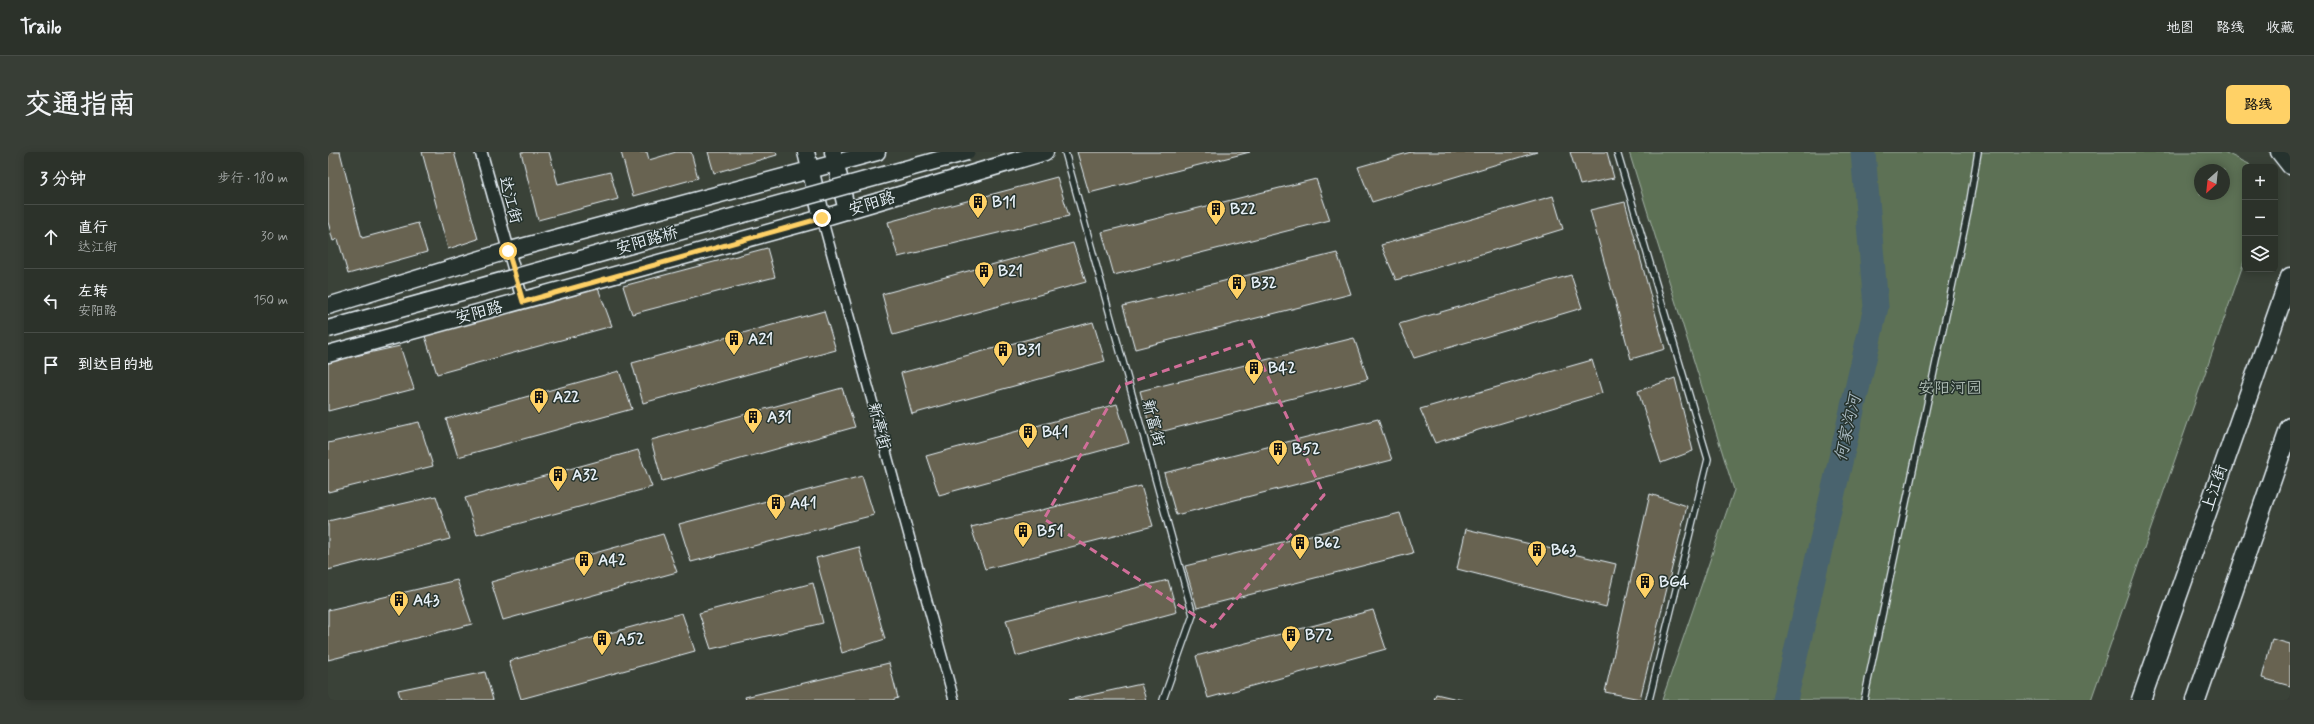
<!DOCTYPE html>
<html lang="zh">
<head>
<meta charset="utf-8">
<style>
  :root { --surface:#2c322a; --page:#383e36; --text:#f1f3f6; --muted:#a6aaa8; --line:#484d47; --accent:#ffd166 }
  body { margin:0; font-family:Mynerve,"LXGW WenKai TC",sans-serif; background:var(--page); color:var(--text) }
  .controls { position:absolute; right:12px; top:12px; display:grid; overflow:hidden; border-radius:6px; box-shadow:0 2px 10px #0003 }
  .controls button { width:36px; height:36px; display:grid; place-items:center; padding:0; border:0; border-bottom:1px solid var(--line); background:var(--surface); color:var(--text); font:20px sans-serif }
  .compass { position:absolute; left:1866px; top:12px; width:36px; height:36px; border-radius:50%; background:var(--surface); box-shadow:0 2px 10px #0003; rotate:207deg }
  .stop { position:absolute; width:12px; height:12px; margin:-9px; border:3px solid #ffd166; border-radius:50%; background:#fff }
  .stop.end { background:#ffd166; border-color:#fff; box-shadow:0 1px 4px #0008 }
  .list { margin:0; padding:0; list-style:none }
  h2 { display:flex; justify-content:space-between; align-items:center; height:52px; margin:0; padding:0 16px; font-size:17px }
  h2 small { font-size:13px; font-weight:400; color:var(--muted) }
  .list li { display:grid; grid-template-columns:26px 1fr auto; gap:12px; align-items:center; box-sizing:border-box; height:64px; padding:0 16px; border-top:1px solid var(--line) }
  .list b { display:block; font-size:15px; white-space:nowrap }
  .list p { margin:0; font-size:13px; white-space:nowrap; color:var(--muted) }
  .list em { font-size:13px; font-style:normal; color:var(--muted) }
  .icon { flex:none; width:22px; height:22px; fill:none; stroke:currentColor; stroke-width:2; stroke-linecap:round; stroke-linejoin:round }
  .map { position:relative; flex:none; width:1962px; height:548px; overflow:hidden; border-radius:6px }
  header { display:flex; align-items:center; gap:24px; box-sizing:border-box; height:56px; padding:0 20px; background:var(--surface); border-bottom:1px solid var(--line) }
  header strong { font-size:19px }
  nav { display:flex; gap:22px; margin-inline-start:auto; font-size:14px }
  .intro { display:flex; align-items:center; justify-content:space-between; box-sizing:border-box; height:96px; padding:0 24px }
  h1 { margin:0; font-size:28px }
  .button { padding:10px 18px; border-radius:6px; background:var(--accent); color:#111; font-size:14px; font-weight:700 }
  main { display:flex; gap:24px; padding:0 24px }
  aside { flex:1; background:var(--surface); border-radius:6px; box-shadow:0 2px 10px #0003 }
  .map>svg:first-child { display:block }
  .green { fill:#5d7154; stroke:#a2b1a6; fill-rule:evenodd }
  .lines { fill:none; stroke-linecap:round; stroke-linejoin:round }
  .river { stroke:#49646e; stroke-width:25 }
  .building { fill:#676451; stroke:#e8f1f8 }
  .service-casing { stroke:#e8f1f8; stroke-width:8 }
  .pedestrian-casing { stroke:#e8f1f8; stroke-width:12 }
  .minor-casing { stroke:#e8f1f8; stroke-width:14 }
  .secondary-casing { stroke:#e8f1f8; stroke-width:19 }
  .primary-casing { stroke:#e8f1f8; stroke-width:21 }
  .service { stroke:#26332d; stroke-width:5.5 }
  .pedestrian { stroke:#26332d; stroke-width:9 }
  .minor { stroke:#26332d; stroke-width:11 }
  .secondary { stroke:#26332d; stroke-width:16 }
  .primary { stroke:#26332d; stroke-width:18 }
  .secondary-bridge-casing { stroke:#e8f1f8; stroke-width:19; stroke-linecap:butt }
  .secondary-bridge { stroke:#26332d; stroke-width:16 }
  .route { stroke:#ffd166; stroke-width:5 }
  .marked { fill:none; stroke:#d16f9a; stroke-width:3; stroke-dasharray:8 5; stroke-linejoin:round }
  .labels { text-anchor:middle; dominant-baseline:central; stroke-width:3; stroke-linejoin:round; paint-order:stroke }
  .street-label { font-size:16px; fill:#e8f1f8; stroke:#26332d }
  .poi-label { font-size:16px; font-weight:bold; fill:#e8f1f8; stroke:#26332d; text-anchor:start }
  .park-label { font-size:16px; fill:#b0beb6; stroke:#26332d }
  .water-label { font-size:17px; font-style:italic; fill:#a8b9c1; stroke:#26332d }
</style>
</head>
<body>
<header>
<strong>Trailo</strong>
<nav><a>地图</a><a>路线</a><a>收藏</a></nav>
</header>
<div class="intro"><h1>交通指南</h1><a class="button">路线</a></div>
<main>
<aside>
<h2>3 分钟<small>步行 · 180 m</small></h2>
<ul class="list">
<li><svg class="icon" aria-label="ahead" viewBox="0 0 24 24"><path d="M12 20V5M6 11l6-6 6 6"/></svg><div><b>直行</b><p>达江街</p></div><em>30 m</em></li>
<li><svg class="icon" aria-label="left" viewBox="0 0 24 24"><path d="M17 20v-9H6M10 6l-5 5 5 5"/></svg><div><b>左转</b><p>安阳路</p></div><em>150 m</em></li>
<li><svg class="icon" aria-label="arrive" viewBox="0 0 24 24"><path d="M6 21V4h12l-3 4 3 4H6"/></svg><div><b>到达目的地</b></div></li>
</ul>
</aside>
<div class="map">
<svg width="1962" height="548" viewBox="0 0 1962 548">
  <rect width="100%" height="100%" fill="#3a4238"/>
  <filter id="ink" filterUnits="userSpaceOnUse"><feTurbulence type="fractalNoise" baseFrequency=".025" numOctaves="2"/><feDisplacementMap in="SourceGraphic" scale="8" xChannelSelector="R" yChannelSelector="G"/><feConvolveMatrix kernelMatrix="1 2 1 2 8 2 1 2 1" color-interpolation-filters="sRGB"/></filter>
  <g filter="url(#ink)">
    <path class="green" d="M1301 0H1896L1921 12 1922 15H1917V107L1763 548H1334L1406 338ZM1872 18H1896V42H1872Z"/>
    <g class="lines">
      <path class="river" d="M1457 548 1548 155 1535 0"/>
    </g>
    <path class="building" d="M0 0H12L34 86 90 71 99 100 20 122 10 87 5 89 0 70Z
      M94 0H126L150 87 120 97Z
      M193 0H221L230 32 282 20 290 47 210 68Z
      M293 0H319L321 8 348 0H363L370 26 305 44Z
      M380 0H448L449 3 386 21Z
      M749 0H922L761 41Z
      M1083 0H1209L1044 50 1030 15Z
      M1242 0H1279L1286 26 1252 33Z
      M729 25 741 64 570 105 560 70Z
      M988 27 1002 68 786 123 774 80Z
      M1225 44 1235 77 1068 128 1053 93Z
      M1297 50 1337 197 1303 207 1262 58Z
      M745 91 758 130 565 183 554 142Z
      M439 96 447 125 304 162 295 134Z
      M1009 101 1023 142 807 197 795 154Z
      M1243 123 1254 156 1086 206 1071 172Z
      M270 136 284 174 109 222 97 184Z
      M496 159 508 198 315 251 304 211Z
      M765 170 777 209 584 262 573 221Z
      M1026 186 1040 227 824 282 812 239Z
      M72 194 86 237 0 259V210Z
      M1264 208 1274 241 1107 291 1092 257Z
      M291 219 304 257 130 305 118 267Z
      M1347 226 1365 299 1333 311 1310 239Z
      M514 236 527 275 334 329 323 288Z
      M789 252 801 291 611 343 598 304Z
      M1050 267 1064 308 848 363 836 321Z
      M91 270 105 314 0 340V291Z
      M310 298 324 335 149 383 137 346Z
      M534 324 546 363 363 410 351 372Z
      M813 334 825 374 657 417 643 375Z
      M1322 342 1359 354 1312 547 1277 540Z
      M108 344 122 387 0 418V369Z
      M1072 361 1085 401 869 456 857 414Z
      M1138 377 1288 412 1278 455 1129 417Z
      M335 382 349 420 175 468 163 430Z
      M531 395 557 487 514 501 488 406Z
      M129 428 144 472 0 508V458Z
      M840 428 849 460 688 504 678 468Z
      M485 431 495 471 383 497 371 461Z
      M1045 458 1058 497 880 546 868 504Z
      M354 461 367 499 193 547 181 509Z
      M1944 487 1962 492V534L1934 526Z
      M561 511 570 546 564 548H418L417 545Z
      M157 520 165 548H73L70 538Z
      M813 532 818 548H740Z
      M1108 542 1134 548H1106Z"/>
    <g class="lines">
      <defs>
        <path id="service" d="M737 0 865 463 835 548
          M1289 0 1380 307 1321 548
          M1536 548 1640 60 1650 0"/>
        <path id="pedestrian" d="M494 66 626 548"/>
        <path id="minor" d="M153 0 195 150"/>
        <path id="secondary" d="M478 0 494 66
          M505 0 519 59
          M1951 0 1962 14
          M0 154 179 99 549 0
          M0 202 494 66 717 0"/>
        <path id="primary" d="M1813 548 1962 125
          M1868 548 1962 275"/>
      </defs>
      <use href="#service" class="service-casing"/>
      <use href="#pedestrian" class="pedestrian-casing"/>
      <use href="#minor" class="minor-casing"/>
      <use href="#secondary" class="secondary-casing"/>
      <use href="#primary" class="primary-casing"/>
      <use href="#service" class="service"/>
      <use href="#pedestrian" class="pedestrian"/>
      <use href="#minor" class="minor"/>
      <use href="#secondary" class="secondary"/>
      <use href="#primary" class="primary"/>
      <defs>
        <path id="secondary-bridge" d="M0 177 639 0"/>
      </defs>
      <use href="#secondary-bridge" class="secondary-bridge-casing"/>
      <use href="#secondary-bridge" class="secondary-bridge"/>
    </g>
  </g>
  <g class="lines" filter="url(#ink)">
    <path class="route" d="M180 99 195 150 494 66"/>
  </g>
  <path class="marked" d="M923 189 996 343 885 475 716 367 792 234Z"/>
  <defs>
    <symbol id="building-pin" viewBox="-11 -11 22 30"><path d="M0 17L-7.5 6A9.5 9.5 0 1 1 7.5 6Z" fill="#ffd166" stroke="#26332d"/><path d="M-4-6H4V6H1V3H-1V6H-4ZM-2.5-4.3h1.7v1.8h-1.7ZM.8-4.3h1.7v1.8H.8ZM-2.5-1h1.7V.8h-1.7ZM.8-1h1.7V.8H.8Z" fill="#111"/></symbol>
  </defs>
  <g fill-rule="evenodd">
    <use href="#building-pin" x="639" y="39" width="22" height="30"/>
    <use href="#building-pin" x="877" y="46" width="22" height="30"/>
    <use href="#building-pin" x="645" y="108" width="22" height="30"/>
    <use href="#building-pin" x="898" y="120" width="22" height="30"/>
    <use href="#building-pin" x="395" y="176" width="22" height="30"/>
    <use href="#building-pin" x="664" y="187" width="22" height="30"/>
    <use href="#building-pin" x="915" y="205" width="22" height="30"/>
    <use href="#building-pin" x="200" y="234" width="22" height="30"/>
    <use href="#building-pin" x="414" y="254" width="22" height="30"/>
    <use href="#building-pin" x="689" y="269" width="22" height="30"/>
    <use href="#building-pin" x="939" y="286" width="22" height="30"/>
    <use href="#building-pin" x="219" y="312" width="22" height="30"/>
    <use href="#building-pin" x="437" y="340" width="22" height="30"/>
    <use href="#building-pin" x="684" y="368" width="22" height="30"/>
    <use href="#building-pin" x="961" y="380" width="22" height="30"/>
    <use href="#building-pin" x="1198" y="387" width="22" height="30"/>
    <use href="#building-pin" x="245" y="397" width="22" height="30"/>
    <use href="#building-pin" x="1306" y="419" width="22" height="30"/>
    <use href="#building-pin" x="60" y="437" width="22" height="30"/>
    <use href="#building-pin" x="952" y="472" width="22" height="30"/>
    <use href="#building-pin" x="263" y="476" width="22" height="30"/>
  </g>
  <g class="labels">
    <g class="street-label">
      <text transform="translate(182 48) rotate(75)">达江街</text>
      <text transform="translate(544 52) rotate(-17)">安阳路</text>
      <text transform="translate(319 89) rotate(-16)">安阳路桥</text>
      <text transform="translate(151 161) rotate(-15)">安阳路</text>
      <text transform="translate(825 271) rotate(75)">新富街</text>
      <text transform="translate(551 274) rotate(75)">新亭街</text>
      <text transform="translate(1887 336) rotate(-71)">上江街</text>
    </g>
    <g class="poi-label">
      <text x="664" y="50">B11</text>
      <text x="902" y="57">B22</text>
      <text x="670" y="119">B21</text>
      <text x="923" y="131">B32</text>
      <text x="420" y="187">A21</text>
      <text x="689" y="198">B31</text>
      <text x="940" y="216">B42</text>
      <text x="225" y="245">A22</text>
      <text x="439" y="265">A31</text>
      <text x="714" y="280">B41</text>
      <text x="964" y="297">B52</text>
      <text x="244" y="323">A32</text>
      <text x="462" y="351">A41</text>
      <text x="709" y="379">B51</text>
      <text x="986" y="391">B62</text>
      <text x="1223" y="398">B63</text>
      <text x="270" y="408">A42</text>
      <text x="1331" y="430">BG4</text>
      <text x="85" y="448">A43</text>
      <text x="977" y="483">B72</text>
      <text x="288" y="487">A52</text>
    </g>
    <g class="park-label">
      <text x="1622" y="236">安阳河园</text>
    </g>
    <g class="water-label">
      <text transform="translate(1520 276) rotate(-77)">何家沟河</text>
    </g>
  </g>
</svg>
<div class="controls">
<button>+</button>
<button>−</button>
<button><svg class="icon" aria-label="layers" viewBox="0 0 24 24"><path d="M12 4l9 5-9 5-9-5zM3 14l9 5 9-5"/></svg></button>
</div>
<svg class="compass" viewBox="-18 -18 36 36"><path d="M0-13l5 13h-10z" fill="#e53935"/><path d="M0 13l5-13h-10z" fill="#a6aaa8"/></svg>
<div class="stop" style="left:180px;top:99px"></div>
<div class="stop end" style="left:494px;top:66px"></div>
</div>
</main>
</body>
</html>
